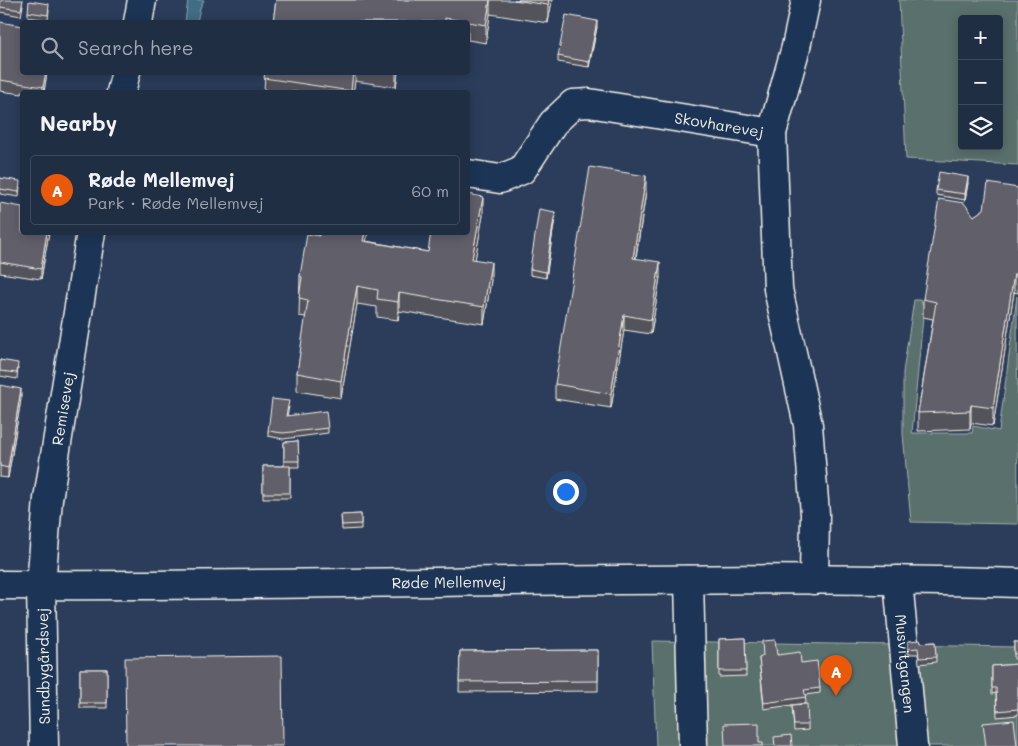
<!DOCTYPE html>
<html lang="en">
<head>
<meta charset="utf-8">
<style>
  :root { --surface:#202e44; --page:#2d3a4f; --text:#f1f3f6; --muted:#a2a8b2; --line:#3d4a5d; --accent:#ea580c }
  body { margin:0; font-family:Mali,sans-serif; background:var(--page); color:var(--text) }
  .controls { position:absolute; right:15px; top:15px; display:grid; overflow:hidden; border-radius:5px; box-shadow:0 2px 12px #0003 }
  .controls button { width:45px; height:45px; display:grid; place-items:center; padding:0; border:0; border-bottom:1px solid var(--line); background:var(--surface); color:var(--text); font:25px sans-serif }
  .you { position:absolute; left:565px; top:491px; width:18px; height:18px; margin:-12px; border:4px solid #fff; border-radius:50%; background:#1a73e8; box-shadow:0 0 0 8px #1a73e833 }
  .badge { display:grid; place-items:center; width:32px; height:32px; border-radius:50%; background:var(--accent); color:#fff; font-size:16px; font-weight:700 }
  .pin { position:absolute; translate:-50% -41px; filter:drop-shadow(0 1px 2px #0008) }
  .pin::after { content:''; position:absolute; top:26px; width:18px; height:15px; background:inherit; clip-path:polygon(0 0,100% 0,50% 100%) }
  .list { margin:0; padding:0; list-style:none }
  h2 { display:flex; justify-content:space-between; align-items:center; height:65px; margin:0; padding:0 20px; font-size:21px }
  h2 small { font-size:16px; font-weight:400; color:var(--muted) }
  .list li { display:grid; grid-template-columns:32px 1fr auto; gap:15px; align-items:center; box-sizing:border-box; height:70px; margin:0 10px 10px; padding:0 10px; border:1px solid var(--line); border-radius:5px }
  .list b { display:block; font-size:19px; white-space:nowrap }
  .list p { margin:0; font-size:16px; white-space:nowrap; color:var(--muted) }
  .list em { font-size:16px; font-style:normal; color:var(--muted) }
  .icon { flex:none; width:28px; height:28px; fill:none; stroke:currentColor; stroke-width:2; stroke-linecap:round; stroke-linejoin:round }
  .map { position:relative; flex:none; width:1018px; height:746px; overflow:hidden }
  .search { position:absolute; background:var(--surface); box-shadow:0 2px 12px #0003; left:20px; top:20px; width:450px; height:55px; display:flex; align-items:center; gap:12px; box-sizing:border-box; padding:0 18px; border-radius:5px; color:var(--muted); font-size:19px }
  .panel { position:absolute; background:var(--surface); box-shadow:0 2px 12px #0003; left:20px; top:90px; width:450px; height:145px; border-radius:5px }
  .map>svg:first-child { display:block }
  .green { fill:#5a706c; stroke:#a7b0aa; fill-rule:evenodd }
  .water { fill:#406c85; stroke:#88a1ad }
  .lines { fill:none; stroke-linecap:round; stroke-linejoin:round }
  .minor-casing { stroke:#f4f1e8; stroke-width:31 }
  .minor { stroke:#1d3557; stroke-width:28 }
  .wall { fill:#53525c; stroke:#f4f1e8 }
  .shaded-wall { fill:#44424b; stroke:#f4f1e8 }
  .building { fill:#615f6b; stroke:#f4f1e8 }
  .labels { text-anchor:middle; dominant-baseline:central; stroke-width:5; stroke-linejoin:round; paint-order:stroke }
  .street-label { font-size:15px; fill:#f4f1e8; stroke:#1d3557 }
</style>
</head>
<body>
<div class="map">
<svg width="1018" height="746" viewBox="0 0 1018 746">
  <rect width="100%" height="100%" fill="#2b3d5b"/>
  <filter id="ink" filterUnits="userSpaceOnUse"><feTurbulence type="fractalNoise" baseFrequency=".02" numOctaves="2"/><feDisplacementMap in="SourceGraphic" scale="10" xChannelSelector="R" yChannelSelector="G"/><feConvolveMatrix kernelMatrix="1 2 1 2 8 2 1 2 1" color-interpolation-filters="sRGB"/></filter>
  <g filter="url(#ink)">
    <path class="green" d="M899 0H1018V165L906 159ZM962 19H999V146H962Z
      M1017 296 1018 524 911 522 903 434V372L914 300H920L924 307 912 433H972L973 426 999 431Z
      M652 641 1018 647V746H656Z"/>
    <path class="water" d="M188 0H204L200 8 197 22H185Z"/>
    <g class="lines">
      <defs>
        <g id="minor">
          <path d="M806 0 796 47 772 133 778 289 808 425 815 514 814 580"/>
          <path d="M138 22 142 0"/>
          <path d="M121 92 126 72"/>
          <path id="s1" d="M468 174 500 179 522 170 553 123 573 104 589 103 772 133"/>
          <path d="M689 580 693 746"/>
          <path id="s2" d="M898 580 913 746"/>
          <path id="s3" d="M0 585C339 587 679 573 1018 583"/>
          <path id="s4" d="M44 746 41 585 48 499 91 232"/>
        </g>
      </defs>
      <use href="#minor" class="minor-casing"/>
      <use href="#minor" class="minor"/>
    </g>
    <path class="wall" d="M276 0H552L548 23 490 14 486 43 468 40V22H273Z
      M23 5 21 16 0 12V7Z
      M49 10 48 20 28 17V12Z
      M0 22 47 72 44 92H22V94L0 91Z
      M597 27 589 67 558 62V56Z
      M265 72H398L396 87 355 81 353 92H264Z
      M0 178 20 187 19 197 0 194Z
      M968 183 965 200 936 195V190Z
      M1018 188V293L1014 292 993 426 971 423 970 429 918 431V413L933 319 923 317V299L974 216Z
      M646 191 636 258 660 277 651 334 624 330 611 408 555 399V384Z
      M0 203 22 232H49L41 279 0 273Z
      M483 215 475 259 491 280 484 324 399 311 398 320 377 317V307L357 304 341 398 297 391V373L306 317 299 316 300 276 319 236V232H368L366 241 428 252Z
      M555 217 546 278 530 275V269Z
      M0 360 18 368 17 379 0 376Z
      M0 385 21 399 8 478 0 477Z
      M289 407 287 416 328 428V433L283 439 268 436V431Z
      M298 441 299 467H290V498H263V466H284V442Z
      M361 514V529L342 530 341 515Z
      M745 638 746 676 719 677V639Z
      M908 641 921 643 935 642 936 662 919 664 918 654H908Z
      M1014 642H1018V659H1014Z
      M598 650V691L459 692 460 651Z
      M777 655 801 663 820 688V693L805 695 806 703 764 709 759 658Z
      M1018 664V715L997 717 996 693 992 694V666Z
      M80 669H107V708H80Z
      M792 705 808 725V730L794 731Z"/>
    <path class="shaded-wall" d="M490 0V14L486 43V25Z
      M549 0H552L548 23V5Z
      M597 21V27L589 67V62Z
      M46 72H47L44 92H43V87Z
      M353 72H355V81L353 92H351Z
      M396 72H398L396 87Z
      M646 176V191L633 273V258Z
      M968 177V183L965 200V194Z
      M483 197V215L472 277V259Z
      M555 212V217L546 278V272Z
      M47 232H49L41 279V269Z
      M365 232H368L363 259V241Z
      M491 262V280L484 324V307Z
      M660 262V277L651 334V320Z
      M1014 274V292L993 426V408Z
      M357 286V304L341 398V381Z
      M399 293V311L398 320V302Z
      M624 315V330L611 408V394Z
      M21 389V399L8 478V468Z
      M971 405V423L970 429V411Z"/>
    <path class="building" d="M1 0H23L21 10 0 7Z
      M276 0H490L486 25 445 18V22H273Z
      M514 0H549L548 5Z
      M29 1 49 4 48 15 28 12Z
      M566 15 597 21 589 62 558 56Z
      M0 22 22 26V72H46L43 87 0 80Z
      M265 72H353L351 91 264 78Z
      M590 167 646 176 633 258 660 262 651 320 624 315 611 394 555 384Z
      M939 172 968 177 965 194 936 190Z
      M0 178 20 181 19 192 0 189Z
      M988 183 1018 188V275L1014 274 993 408 971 405 970 411 918 413 936 302 923 299 939 199 964 203 974 216 984 209Z
      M468 194 483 197 472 259 491 262 484 307 399 293 398 302 377 299 378 290 357 286 341 381 297 373 308 300 299 298 302 277 300 276 307 234 319 236V232H365L363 241 428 252 431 232H468Z
      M0 203 22 207V232H47L41 269 0 262Z
      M539 209 555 212 546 272 530 269Z
      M0 360 18 363 17 373 0 371Z
      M0 385 21 389 8 468 0 466Z
      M272 399 289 401 286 416 326 411 328 428 283 433 268 431Z
      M298 441 299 461H284V442Z
      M263 466H290V493H263Z
      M361 514V524L342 525 341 515Z
      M745 638 746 671H719V639Z
      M775 640 777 655 800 652 801 663 817 661 820 688 804 690 806 697 764 703 759 658 763 656 762 641Z
      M920 640 921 643 935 642 936 657 919 658 918 648 908 649V641Z
      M1014 642H1018V654H1014Z
      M598 650V681L459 682 460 651Z
      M282 656 283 746H126L125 658Z
      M1018 664V709L997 711 996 688H992V666Z
      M80 669H107V703H80Z
      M807 704 808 725H794L792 705Z
      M1014 720 1017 746H986L983 723Z
      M759 723V743H763V746H725L724 724Z
      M791 735 792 746H775L774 737Z"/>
  </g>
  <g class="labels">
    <g class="street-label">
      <text stroke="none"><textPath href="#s1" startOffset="288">Skovharevej</textPath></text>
      <text stroke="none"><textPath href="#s4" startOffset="339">Remisevej</textPath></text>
      <text stroke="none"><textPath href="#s3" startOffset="449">Røde Mellemvej</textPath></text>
      <text stroke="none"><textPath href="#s2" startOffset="84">Musvitgangen</textPath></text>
      <text transform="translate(43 666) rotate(-91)">Sundbygårdsvej</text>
    </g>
  </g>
</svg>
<div class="controls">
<button>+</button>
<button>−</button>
<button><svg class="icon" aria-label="layers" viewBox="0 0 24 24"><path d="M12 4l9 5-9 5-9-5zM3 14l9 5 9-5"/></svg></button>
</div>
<div class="you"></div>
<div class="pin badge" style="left:836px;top:696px">A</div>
<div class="search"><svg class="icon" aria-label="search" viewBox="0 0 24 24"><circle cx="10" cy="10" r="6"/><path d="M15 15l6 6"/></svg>Search here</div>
<section class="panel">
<h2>Nearby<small></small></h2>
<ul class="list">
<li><span class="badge">A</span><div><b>Røde Mellemvej</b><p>Park · Røde Mellemvej</p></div><em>60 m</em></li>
</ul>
</section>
</div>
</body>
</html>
